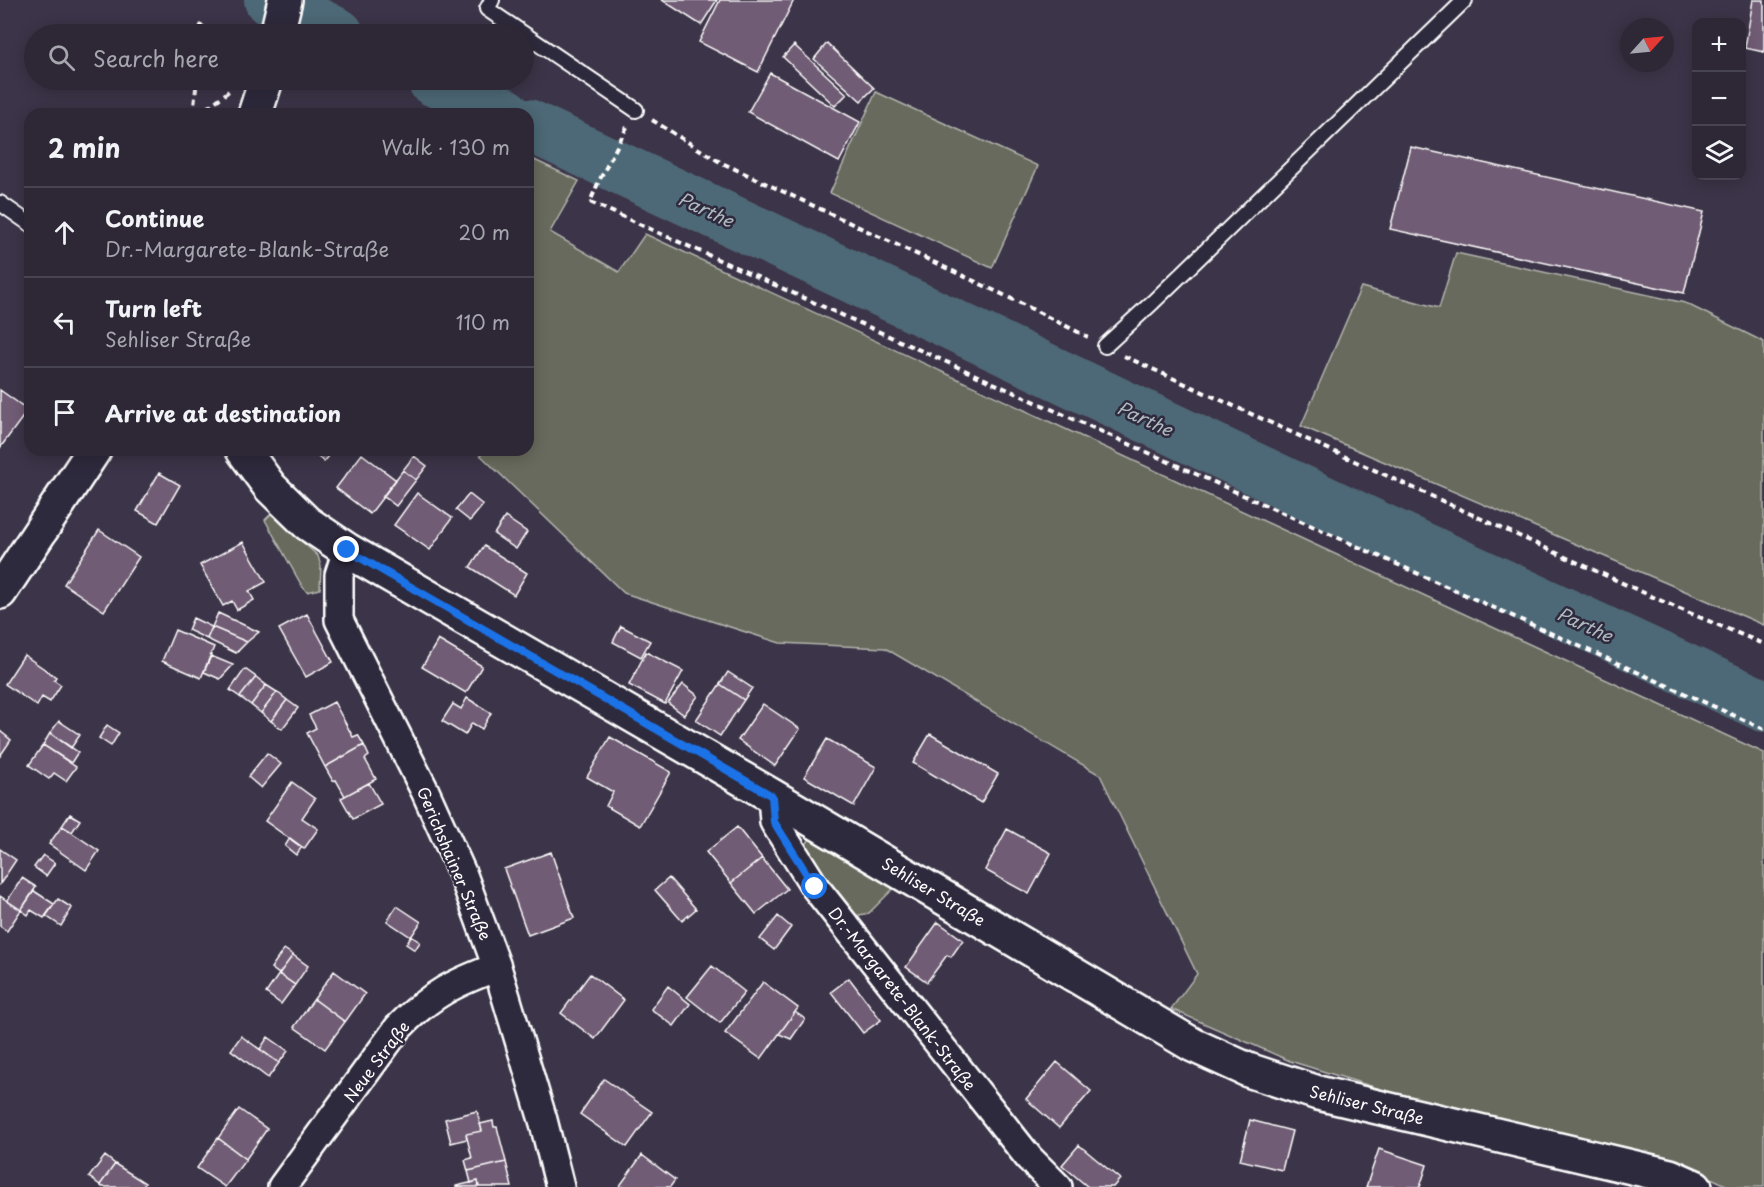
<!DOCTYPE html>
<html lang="en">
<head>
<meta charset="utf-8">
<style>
  :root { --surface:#2d2736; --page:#352f3e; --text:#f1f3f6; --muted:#a7a5ad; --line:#484451 }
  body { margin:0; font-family:"Playpen Sans",sans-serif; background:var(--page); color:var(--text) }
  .controls { position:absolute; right:18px; top:18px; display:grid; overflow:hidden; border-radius:12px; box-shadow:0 3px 15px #0003 }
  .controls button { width:54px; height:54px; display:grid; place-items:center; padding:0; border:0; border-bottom:2px solid var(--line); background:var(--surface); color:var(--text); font:30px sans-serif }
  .compass { position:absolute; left:1620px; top:18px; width:54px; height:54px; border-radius:50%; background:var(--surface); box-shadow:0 3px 15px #0003; rotate:63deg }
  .stop { position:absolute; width:18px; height:18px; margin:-14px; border:4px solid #1a73e8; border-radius:50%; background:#fff }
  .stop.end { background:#1a73e8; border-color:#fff; box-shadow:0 2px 6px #0008 }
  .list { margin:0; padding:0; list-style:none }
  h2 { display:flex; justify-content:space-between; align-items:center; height:78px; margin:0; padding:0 24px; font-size:26px }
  h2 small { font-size:20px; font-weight:400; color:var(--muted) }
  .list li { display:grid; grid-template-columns:39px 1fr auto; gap:18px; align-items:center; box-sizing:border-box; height:90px; padding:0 24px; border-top:2px solid var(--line) }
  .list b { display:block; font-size:22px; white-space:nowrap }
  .list p { margin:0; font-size:20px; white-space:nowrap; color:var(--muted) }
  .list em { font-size:20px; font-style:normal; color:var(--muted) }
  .icon { flex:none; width:33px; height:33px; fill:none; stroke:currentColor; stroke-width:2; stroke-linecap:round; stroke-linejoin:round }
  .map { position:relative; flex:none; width:1764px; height:1187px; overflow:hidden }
  .search { position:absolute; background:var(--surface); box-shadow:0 3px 15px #0003; left:24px; top:24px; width:510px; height:66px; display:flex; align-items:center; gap:15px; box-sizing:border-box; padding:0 21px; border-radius:33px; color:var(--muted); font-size:22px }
  .panel { position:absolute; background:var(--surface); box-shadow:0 3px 15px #0003; left:24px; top:108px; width:510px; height:348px; border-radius:18px }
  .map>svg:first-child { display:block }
  .green { fill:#676b5d; stroke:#b3b5ae; stroke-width:1.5 }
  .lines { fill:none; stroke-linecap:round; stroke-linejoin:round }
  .river { stroke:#4e6876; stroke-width:52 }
  .building { fill:#715c74; stroke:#fff; stroke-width:1.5 }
  .service-casing { stroke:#fff; stroke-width:18 }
  .minor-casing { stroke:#fff; stroke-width:32 }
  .tertiary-casing { stroke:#fff; stroke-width:38 }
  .path { stroke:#fff; stroke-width:4; stroke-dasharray:6 4.5; stroke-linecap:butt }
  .service { stroke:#2f2a3d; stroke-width:14 }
  .minor { stroke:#2f2a3d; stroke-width:27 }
  .tertiary { stroke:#2f2a3d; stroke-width:33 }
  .route { stroke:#1a73e8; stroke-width:8 }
  .labels { text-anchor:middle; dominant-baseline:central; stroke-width:5; stroke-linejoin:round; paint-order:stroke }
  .street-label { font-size:16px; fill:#fff; stroke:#2f2a3d }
  .water-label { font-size:18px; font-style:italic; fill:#afbbc1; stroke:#2f2a3d }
</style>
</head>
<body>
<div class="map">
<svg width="1764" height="1187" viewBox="0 0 1764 1187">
  <rect width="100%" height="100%" fill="#3c3448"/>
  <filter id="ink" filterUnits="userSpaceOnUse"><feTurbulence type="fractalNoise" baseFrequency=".0167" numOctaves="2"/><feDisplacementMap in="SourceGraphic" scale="12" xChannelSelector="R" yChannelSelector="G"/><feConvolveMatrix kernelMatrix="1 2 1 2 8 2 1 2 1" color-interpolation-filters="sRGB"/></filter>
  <g filter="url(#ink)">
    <path class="green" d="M876 92 1038 166 992 268 830 193Z
      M528 157 579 181 550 232 619 272 645 234 1764 753V1187H1730L1703 1174 1406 1097 1290 1061 1171 1009 1197 974 1100 775 885 648 780 643 624 593 475 450H528Z
      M1456 253 1685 303 1764 342V625L1301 426 1361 287 1439 308Z
      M271 514 318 556 321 566 320 589 307 592 302 586 265 520Z
      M813 834 897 885 869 913 850 917 801 852Z"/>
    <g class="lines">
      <path class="river" d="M270 0 338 34
        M433 80 505 114
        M528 125 922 310 1377 527 1764 706"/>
    </g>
    <path class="building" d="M662 0H717L701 25Z
      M720 0H794L758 72 699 42Z
      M1753 0H1764V52L1745 48Z
      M827 43 874 88 861 101 814 59Z
      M794 45 847 94 835 106 783 57Z
      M770 73 860 122 839 162 748 112Z
      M1411 147 1704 212 1684 293 1390 229Z
      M0 390 28 410 0 448Z
      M310 450H334L324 462Z
      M362 454 396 480 370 514 336 488Z
      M414 456 427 466 416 480 403 470Z
      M403 470 416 480 396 506 383 496Z
      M159 473 180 485 158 523 137 511Z
      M417 493 452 518 430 550 394 525Z
      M469 494 483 505 470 521 456 510Z
      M505 517 527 532 516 549 494 534Z
      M99 530 139 557 104 611 64 584Z
      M243 542 266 582 249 591 254 600 237 610 232 601 223 606 200 565Z
      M484 546 527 573 514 595 470 567Z
      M218 613 259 632 247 642 212 627Z
      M307 614 333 662 306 677 279 629Z
      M193 618 212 627 207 639 188 630Z
      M621 626 650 641 641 657 613 642Z
      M212 627 247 642 236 653 207 639Z
      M175 630 214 647 201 678 162 661Z
      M438 640 482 666 466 693 422 667Z
      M646 652 683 671 665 704 629 685Z
      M24 655 56 677 54 680 61 685 50 702 42 697 37 706 5 684Z
      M211 656 233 665 220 679 204 672Z
      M245 669 256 677 240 697 230 690Z
      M728 672 752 688 744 700 720 684Z
      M256 677 266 685 251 705 240 697Z
      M683 684 698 696 684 715 668 703Z
      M720 684 744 700 720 736 696 720Z
      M266 685 277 692 261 713 251 705Z
      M277 692 287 700 271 721 261 713Z
      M467 698 491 713 482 729 472 723 465 735 442 721 453 704 461 709Z
      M287 700 298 708 282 729 271 721Z
      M334 702 353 737 358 735 364 745 325 767 307 733 316 728 309 715Z
      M763 704 800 729 775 766 738 740Z
      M59 721 80 735 71 748 50 733Z
      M107 725 119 733 111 746 99 738Z
      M0 731 11 740 0 756Z
      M50 733 78 752 71 763 43 745Z
      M930 734 998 774 981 803 913 763Z
      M610 737 671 772 640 826 606 806 613 792 587 777Z
      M827 739 876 767 854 806 804 777Z
      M43 745 76 767 66 781 54 773 49 779 29 765Z
      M364 745 369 756 365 759 376 779 345 796 336 780 333 781 325 767Z
      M267 753 281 764 261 788 248 777Z
      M292 782 315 799 302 818 318 829 304 849 265 821Z
      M369 783 381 804 353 819 341 798Z
      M70 814 80 820 72 832 62 826Z
      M62 826 99 851 86 870 49 844Z
      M737 827 762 858 731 883 706 852Z
      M1007 829 1051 853 1029 894 985 870Z
      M290 838 302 847 296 855 285 846Z
      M0 849 16 860 0 884Z
      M551 852 574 918 528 935 504 869Z
      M43 855 55 863 46 876 34 867Z
      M762 858 787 889 756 914 731 883Z
      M22 878 36 887 21 910 7 901Z
      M669 878 696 909 682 921 655 890Z
      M34 891 54 904 44 918 31 910 28 915 21 910Z
      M0 896 21 910 7 931 0 926Z
      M58 899 72 908 61 926 46 916Z
      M397 906 421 922 411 937 387 921Z
      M778 916 791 927 774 950 760 939Z
      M938 922 963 940 951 957 947 955 927 982 906 967Z
      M411 936 420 942 415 950 406 944Z
      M284 949 293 955 279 974 271 968Z
      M293 955 308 966 295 985 279 974Z
      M712 966 745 992 720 1023 687 997Z
      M334 971 365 994 345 1022 314 999Z
      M279 974 295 985 281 1004 266 993Z
      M590 974 624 1000 595 1039 561 1013Z
      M849 978 881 1020 863 1033 831 992Z
      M763 982 798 1008 761 1059 725 1033Z
      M668 986 690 1004 674 1026 651 1009Z
      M314 999 345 1022 325 1049 294 1027Z
      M795 1012 805 1019 791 1039 779 1034Z
      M241 1036 279 1063 268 1078 231 1050Z
      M268 1037 288 1051 279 1063 260 1049Z
      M1057 1062 1091 1091 1059 1128 1026 1099Z
      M604 1079 652 1112 627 1147 580 1114Z
      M239 1109 267 1129 246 1159 218 1138Z
      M477 1111 482 1131 466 1134 467 1139 451 1143 445 1119Z
      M1250 1120 1292 1131 1282 1170 1240 1160Z
      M493 1121 494 1127H497L506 1162 468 1171 465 1160 472 1158 466 1134 482 1131 480 1124Z
      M218 1138 246 1159 225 1187 197 1168Z
      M1079 1145 1120 1179 1113 1187H1088L1062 1165Z
      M1379 1149 1427 1165 1420 1187H1366Z
      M642 1155 675 1180 670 1187H619Z
      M105 1156 115 1164 100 1185 89 1177Z
      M506 1162 512 1187H479L478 1181 471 1183 468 1171Z
      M115 1164 145 1183 143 1187H102L100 1185Z
      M478 1181 479 1187H456V1186Z"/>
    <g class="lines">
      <defs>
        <path id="service" d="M492 0 487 9 636 110
          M0 203 30 224
          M1105 346 1153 302 1465 0"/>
        <path id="minor" d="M347 550 339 575V620L425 791 463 875 497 967 543 1120 560 1187
          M772 796 774 822 815 887 1029 1158 1058 1187
          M282 1187 398 1028C431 994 454 983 497 967"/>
        <path id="tertiary" d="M277 34 285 0
          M255 114 266 80
          M243 450 270 487 307 523 347 550 772 796 1193 1045 1248 1070 1318 1093 1670 1176 1695 1187
          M0 592 94 450"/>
      </defs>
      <use href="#service" class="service-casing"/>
      <use href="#minor" class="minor-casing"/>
      <use href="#tertiary" class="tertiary-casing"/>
      <path class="path" d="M194 34 199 25 219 34
        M224 80 233 84
        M193 114 197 80
        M199 114 229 91
        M652 120 720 162 1006 296 1088 337
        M627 127 599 181 590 202 1764 729
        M1124 356 1675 607 1764 644"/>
      <use href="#service" class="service"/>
      <use href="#minor" class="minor"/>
      <use href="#tertiary" class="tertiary"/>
    </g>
  </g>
  <g class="lines" filter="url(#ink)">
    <path class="route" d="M347 550 772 796 774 822 815 887"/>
  </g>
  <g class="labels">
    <g class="street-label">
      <text transform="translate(455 863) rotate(67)">Gerichshainer Straße</text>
      <text transform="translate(934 891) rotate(31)">Sehliser Straße</text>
      <text transform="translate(903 998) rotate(52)">Dr.-Margarete-Blank-Straße</text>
      <text transform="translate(376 1061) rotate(-53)">Neue Straße</text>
      <text transform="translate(1367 1104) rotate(14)">Sehliser Straße</text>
    </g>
    <g class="water-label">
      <text transform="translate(706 209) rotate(25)">Parthe</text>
      <text transform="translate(1145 418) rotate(25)">Parthe</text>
      <text transform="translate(1585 624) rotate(25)">Parthe</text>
    </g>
  </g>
</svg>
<div class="controls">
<button>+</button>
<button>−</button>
<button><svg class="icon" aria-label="layers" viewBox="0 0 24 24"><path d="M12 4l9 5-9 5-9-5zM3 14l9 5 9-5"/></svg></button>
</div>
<svg class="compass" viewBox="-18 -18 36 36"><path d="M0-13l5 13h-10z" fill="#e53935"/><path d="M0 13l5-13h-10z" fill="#a7a5ad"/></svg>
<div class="stop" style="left:815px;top:887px"></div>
<div class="stop end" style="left:347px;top:550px"></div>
<div class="search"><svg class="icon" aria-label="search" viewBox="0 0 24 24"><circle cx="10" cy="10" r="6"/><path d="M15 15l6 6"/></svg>Search here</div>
<section class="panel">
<h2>2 min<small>Walk · 130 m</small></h2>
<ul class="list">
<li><svg class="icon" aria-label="ahead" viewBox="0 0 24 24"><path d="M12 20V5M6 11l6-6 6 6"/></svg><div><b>Continue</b><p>Dr.-Margarete-Blank-Straße</p></div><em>20 m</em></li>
<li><svg class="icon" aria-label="left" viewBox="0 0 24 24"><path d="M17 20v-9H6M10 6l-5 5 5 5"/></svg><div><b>Turn left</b><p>Sehliser Straße</p></div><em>110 m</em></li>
<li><svg class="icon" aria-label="arrive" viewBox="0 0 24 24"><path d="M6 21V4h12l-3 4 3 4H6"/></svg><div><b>Arrive at destination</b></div></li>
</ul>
</section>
</div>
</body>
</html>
